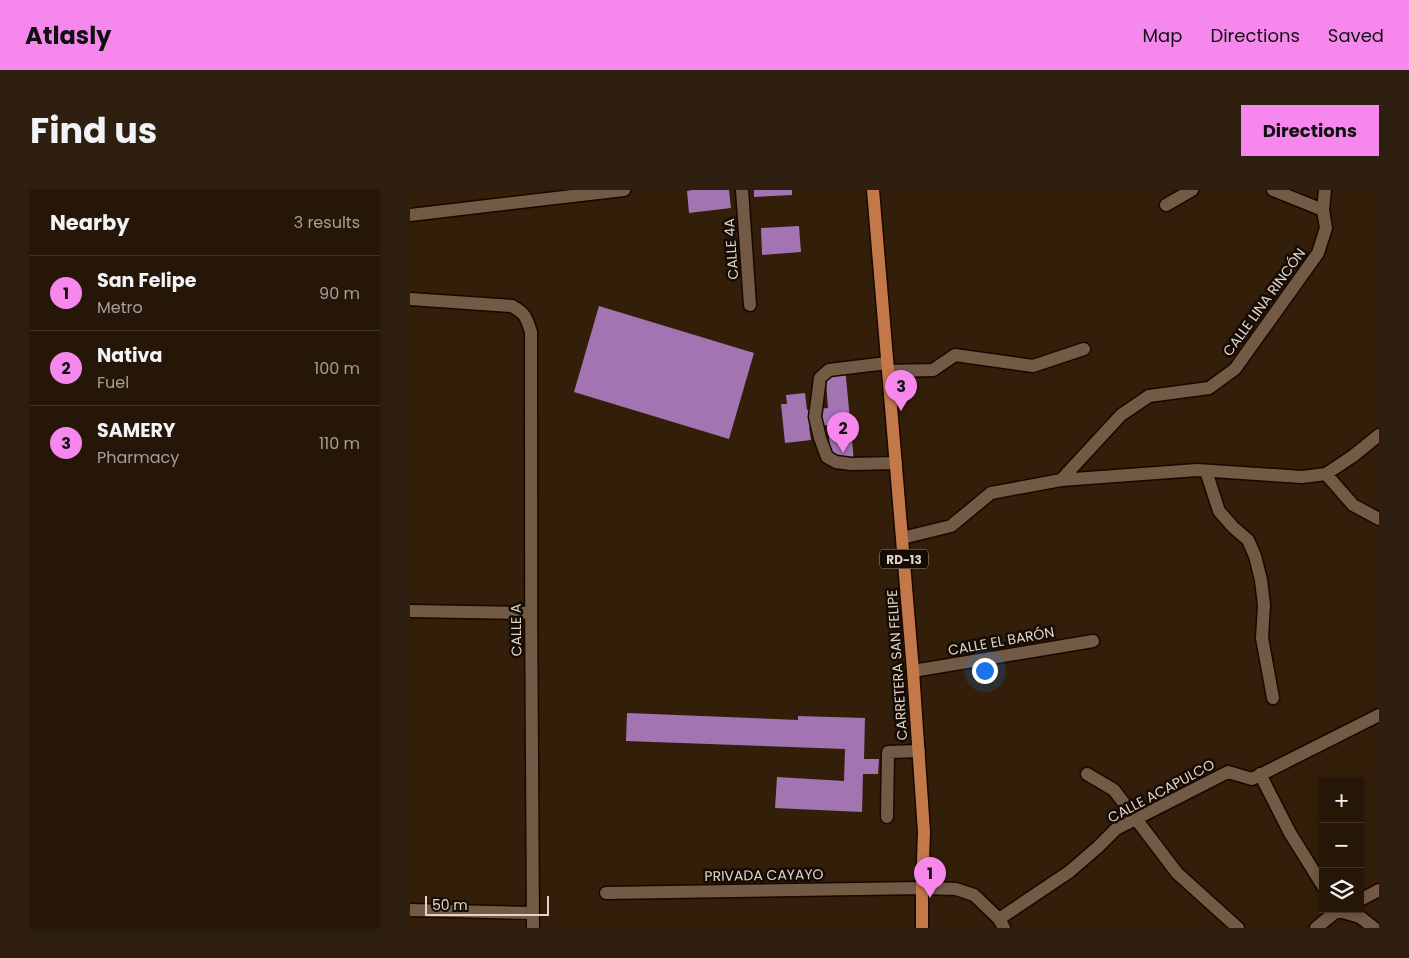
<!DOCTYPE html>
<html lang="en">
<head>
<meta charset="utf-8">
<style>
  :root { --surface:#261607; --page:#2e1f11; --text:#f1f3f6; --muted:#a49f9b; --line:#423528; --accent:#f688ed }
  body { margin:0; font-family:Poppins,sans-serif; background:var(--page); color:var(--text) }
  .controls { position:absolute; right:15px; bottom:15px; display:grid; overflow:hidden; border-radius:0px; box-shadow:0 2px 8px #0003 }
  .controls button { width:45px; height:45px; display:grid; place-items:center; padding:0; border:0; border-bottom:1px solid var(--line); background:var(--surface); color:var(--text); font:25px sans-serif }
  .scale { position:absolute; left:15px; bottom:12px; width:124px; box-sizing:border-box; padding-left:5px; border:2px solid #e1d3c7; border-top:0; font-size:14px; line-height:18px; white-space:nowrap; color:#e1d3c7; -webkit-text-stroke:4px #140b04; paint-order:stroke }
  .you { position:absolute; left:574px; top:480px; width:18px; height:18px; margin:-12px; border:4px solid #fff; border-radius:50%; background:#1a73e8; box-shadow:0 0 0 8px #1a73e833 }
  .badge { display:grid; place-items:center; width:32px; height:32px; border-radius:50%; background:var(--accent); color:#111; font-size:16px; font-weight:700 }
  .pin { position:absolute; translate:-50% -41px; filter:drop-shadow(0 1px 2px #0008) }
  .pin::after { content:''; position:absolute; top:26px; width:18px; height:15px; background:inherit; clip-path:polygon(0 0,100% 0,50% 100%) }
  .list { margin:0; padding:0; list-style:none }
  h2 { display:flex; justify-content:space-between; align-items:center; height:65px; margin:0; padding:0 20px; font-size:21px }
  h2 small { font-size:16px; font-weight:400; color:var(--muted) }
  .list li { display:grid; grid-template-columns:32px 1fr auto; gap:15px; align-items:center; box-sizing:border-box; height:75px; padding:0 20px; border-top:1px solid var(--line) }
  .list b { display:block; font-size:19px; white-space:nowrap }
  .list p { margin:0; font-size:16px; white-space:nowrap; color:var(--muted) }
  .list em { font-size:16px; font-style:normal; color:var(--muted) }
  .icon { flex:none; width:28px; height:28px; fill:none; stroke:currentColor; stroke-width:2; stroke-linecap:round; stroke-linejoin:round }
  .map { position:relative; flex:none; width:969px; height:738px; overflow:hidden; border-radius:0px }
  header { display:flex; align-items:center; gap:30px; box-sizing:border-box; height:70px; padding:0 25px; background:var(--accent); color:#111 }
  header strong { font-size:24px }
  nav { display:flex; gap:28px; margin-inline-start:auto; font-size:18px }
  .intro { display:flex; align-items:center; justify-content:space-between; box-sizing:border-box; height:120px; padding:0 30px }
  h1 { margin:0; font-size:35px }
  .button { padding:12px 22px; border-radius:0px; background:var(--accent); color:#111; font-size:18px; font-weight:700 }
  main { display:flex; gap:30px; padding:0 30px }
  aside { flex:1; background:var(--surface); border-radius:0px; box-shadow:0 2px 8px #0003 }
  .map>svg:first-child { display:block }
  .building { fill:#a274b1 }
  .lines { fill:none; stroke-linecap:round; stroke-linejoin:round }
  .minor-casing { stroke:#190700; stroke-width:15 }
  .major-casing { stroke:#190700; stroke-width:15 }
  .minor { stroke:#725a44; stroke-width:12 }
  .major { stroke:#c3784a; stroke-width:12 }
  .labels { text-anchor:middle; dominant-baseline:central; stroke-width:5; stroke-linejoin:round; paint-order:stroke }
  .shield { fill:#140b04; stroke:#a4978c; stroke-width:1 }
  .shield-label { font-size:12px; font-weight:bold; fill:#e1d3c7 }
  .street-label { font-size:14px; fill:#e1d3c7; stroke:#140b04 }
</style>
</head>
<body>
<header>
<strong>Atlasly</strong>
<nav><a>Map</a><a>Directions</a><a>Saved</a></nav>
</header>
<div class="intro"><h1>Find us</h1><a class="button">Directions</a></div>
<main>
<aside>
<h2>Nearby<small>3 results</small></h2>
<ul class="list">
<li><span class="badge">1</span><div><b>San Felipe</b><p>Metro</p></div><em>90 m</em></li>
<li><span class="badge">2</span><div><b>Nativa</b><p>Fuel</p></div><em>100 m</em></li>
<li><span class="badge">3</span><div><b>SAMERY</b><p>Pharmacy</p></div><em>110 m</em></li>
</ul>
</aside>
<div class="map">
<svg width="969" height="738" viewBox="0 0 969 738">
  <rect width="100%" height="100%" fill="#321e09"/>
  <path class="building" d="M283 0H319L321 18 279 23 277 1Z
    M344 0H382V5L344 7Z
    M389 36 391 62 352 65 351 38Z
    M189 116 344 163 319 249 164 202Z
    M435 177 444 272 421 274 418 235 399 237 401 250 375 253 371 214H377L376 205 395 203 397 220 418 218 415 179Z
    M217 523 388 530V526L455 528 454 569H469L468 584H453L452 622 365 618 367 587 434 591 435 559 216 551Z"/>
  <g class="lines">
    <defs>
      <path id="minor" d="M332 0 340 115
        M863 0 913 20
        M756 15 782 0
        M0 25 214 0
        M0 109 102 116C116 124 116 127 121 142 120 341 122 539 123 738
        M477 173 419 180 410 188 405 227 410 248 417 267 426 272 441 274 486 273
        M478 181 523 180 545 165 623 176 674 159
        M796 281 809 321 823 337 838 350 845 366 851 390 854 415 852 448 863 508
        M916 284 943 315 969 329
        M651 290 711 225 739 206 799 198 825 179 908 63 916 38 913 20 915 0
        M492 348 541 336 581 303 651 290 787 280 892 287 916 284 943 266 969 245
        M0 421 121 423
        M503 481 683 451
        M677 584 704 600 767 683 828 738
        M850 584 880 643 913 696
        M477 627 478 562 509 561
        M196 703 512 698 546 699 564 705 589 729 594 738
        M950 710 969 700
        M928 719 929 721 950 727 964 738
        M0 720 123 723
        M589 729 659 682 688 657 706 639 818 582 842 589 969 525
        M906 738 923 724 933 719"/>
      <path id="major" d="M463 0 503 481 514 642 512 698V738"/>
    </defs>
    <use href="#minor" class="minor-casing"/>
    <use href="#major" class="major-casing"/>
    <use href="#minor" class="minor"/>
    <use href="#major" class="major"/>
  </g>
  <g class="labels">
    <rect class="shield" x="470" y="359.5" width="48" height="19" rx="4"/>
    <g class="shield-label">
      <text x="494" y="369">RD-13</text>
    </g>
    <g class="street-label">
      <text transform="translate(321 59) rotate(-94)">CALLE 4A</text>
      <text transform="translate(854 112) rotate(-54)">CALLE LINA RINCÓN</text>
      <text transform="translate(106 440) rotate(-91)">CALLE A</text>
      <text transform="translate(591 451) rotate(-10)">CALLE EL BARÓN</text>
      <text transform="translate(487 475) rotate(-94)">CARRETERA SAN FELIPE</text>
      <text transform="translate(751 601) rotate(-28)">CALLE ACAPULCO</text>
      <text transform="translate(354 685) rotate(-1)">PRIVADA CAYAYO</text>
    </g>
  </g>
</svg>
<div class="controls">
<button>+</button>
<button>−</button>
<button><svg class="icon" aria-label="layers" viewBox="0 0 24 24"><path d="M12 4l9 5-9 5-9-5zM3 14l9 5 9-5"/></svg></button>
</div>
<div class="scale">50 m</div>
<div class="you"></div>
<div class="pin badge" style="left:520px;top:708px">1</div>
<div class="pin badge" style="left:433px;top:263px">2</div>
<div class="pin badge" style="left:491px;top:221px">3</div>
</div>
</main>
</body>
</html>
